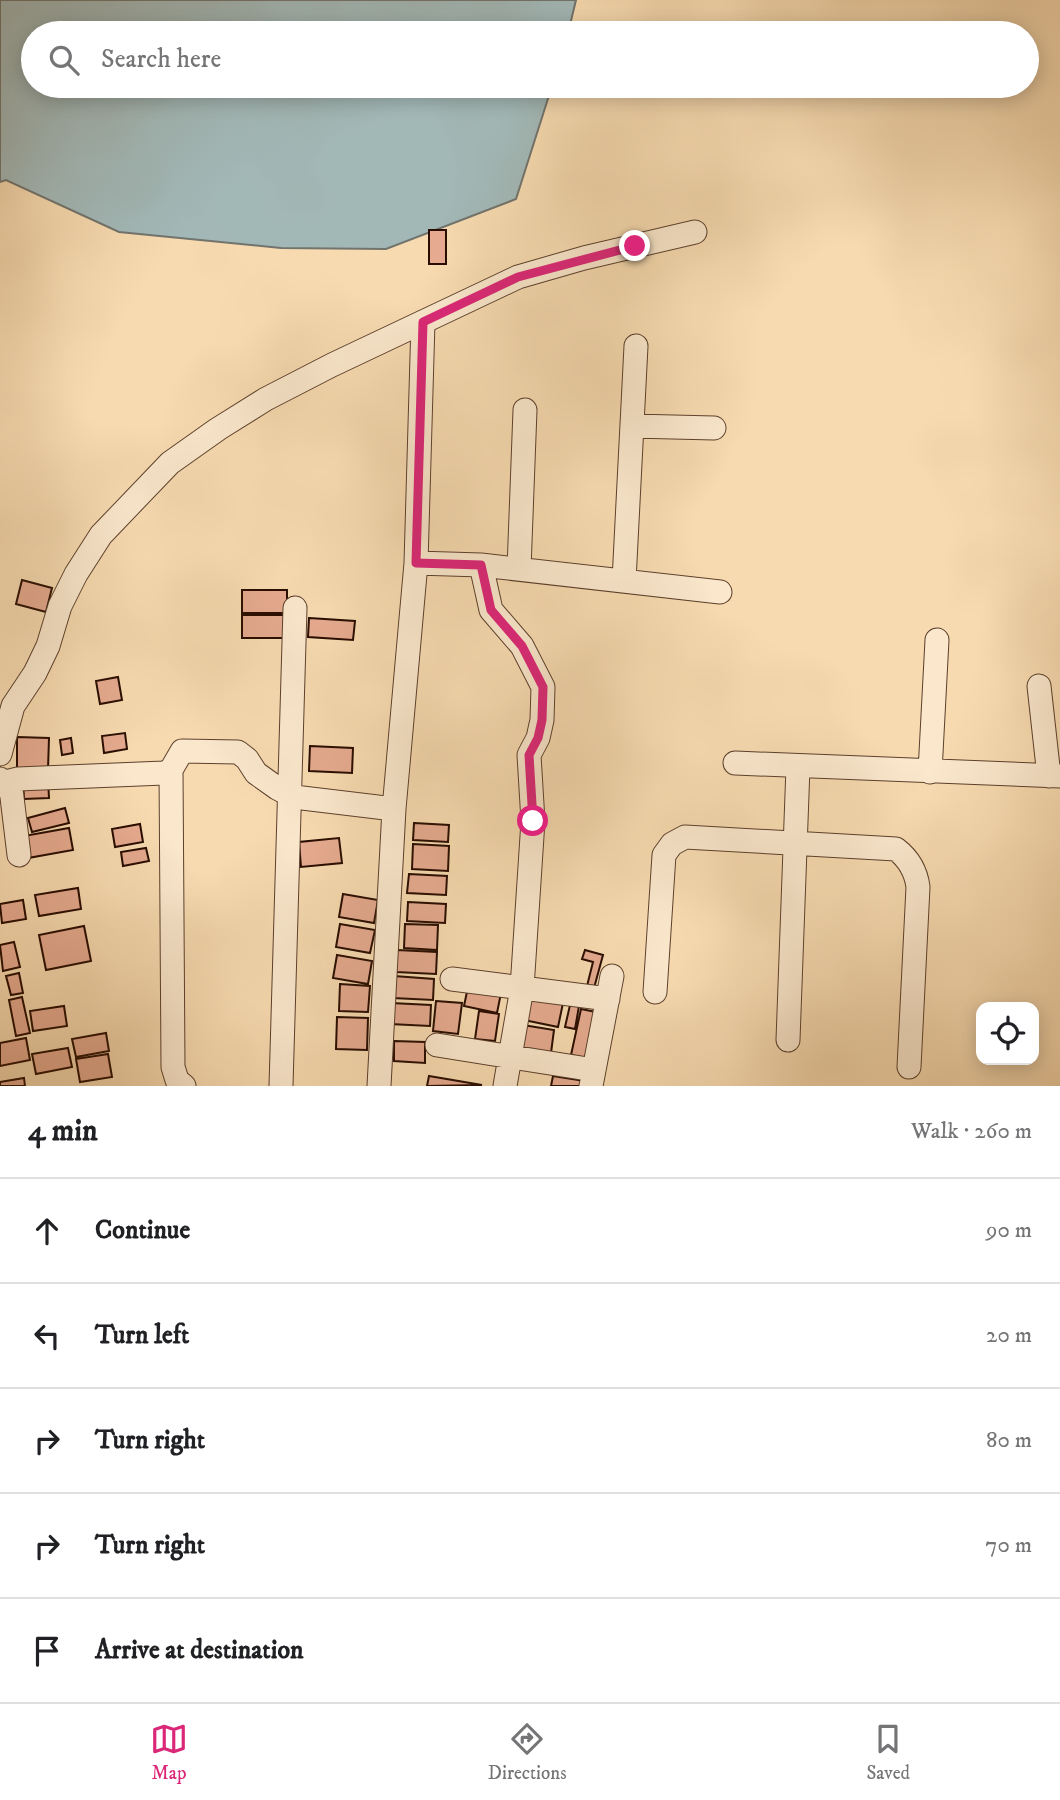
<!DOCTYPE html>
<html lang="en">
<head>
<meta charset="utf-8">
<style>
  :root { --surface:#fff; --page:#f6f6f6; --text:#202124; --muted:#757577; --line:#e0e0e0; --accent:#db2777 }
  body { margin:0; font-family:"IM FELL DW Pica",serif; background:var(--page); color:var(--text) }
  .controls { position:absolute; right:21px; bottom:21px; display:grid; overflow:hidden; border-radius:14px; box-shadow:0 4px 18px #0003 }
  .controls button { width:63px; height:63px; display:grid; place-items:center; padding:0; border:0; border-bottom:2px solid var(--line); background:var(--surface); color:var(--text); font:35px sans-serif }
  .stop { position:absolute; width:21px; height:21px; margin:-16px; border:5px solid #db2777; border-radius:50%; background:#fff }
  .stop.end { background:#db2777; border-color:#fff; box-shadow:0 2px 7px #0008 }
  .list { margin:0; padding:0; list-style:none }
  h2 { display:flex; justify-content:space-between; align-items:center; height:91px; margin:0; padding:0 28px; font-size:30px }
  h2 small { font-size:23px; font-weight:400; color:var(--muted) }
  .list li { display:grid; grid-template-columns:46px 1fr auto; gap:21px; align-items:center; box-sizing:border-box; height:105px; padding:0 28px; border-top:2px solid var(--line) }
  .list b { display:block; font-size:26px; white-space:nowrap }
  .list em { font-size:23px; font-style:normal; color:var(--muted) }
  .icon { flex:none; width:38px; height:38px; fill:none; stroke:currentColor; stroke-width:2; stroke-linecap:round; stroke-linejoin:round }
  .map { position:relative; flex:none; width:1060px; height:1086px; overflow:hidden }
  .search { position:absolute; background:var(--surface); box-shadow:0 4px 18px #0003; left:21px; right:21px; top:21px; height:77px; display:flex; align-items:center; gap:18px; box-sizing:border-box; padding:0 24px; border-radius:38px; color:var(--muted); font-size:26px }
  .sheet { height:616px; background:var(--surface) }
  nav { display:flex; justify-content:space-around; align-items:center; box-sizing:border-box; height:98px; border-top:2px solid var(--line); background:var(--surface); font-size:19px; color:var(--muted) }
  nav a { display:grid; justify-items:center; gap:4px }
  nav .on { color:var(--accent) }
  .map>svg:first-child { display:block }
  .water { fill:#a2b8b7; stroke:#72746e; stroke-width:2 }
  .building { fill:#e5aa8f; stroke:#290d00; stroke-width:2 }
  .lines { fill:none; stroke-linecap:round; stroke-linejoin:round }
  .minor-casing { stroke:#5c402c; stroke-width:25 }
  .minor { stroke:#fae7cc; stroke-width:23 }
  .route { stroke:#db2777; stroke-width:9 }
</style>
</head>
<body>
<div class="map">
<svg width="1060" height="1086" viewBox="0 0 1060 1086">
  <rect width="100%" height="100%" fill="#f7dab0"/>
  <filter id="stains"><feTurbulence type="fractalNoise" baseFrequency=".00286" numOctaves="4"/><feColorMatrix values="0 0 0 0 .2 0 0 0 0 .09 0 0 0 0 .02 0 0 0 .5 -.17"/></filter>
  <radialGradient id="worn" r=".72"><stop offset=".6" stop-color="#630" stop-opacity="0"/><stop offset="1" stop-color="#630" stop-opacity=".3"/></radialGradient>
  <path class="water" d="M0 0H576L568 33H33V86H552L516 199 386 249 281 248 119 232 6 180 0 182Z"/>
  <path class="building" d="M429 230H446V264H429Z
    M22 580 52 588 46 612 16 604Z
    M242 590H287V613H242Z
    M242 615H287V638H242Z
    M309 618 355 621 353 640 308 637Z
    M118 677 122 700 100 704 96 681Z
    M125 733 127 749 104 753 102 736Z
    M17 737 49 738 48 770 17 769Z
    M71 738 73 753 62 755 60 740Z
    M310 746 353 748 352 773 309 771Z
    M48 780 49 798 24 799 23 781Z
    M65 808 69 823 32 832 28 818Z
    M414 823 449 825 448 842 413 840Z
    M140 824 143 842 115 847 112 829Z
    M69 828 73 850 28 858 24 836Z
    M339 838 342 863 301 867 299 842Z
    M413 844 449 846 448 871 412 869Z
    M146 848 149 861 123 866 121 852Z
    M409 874 447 876 446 895 407 893Z
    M78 888 81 909 39 916 35 895Z
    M343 894 378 900 374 923 339 917Z
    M23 900 26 919 2 923 0 904Z
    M408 902 446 904 445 923 407 921Z
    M340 924 375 930 370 953 336 947Z
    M405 924 438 925 437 950 404 948Z
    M84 926 91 961 46 970 39 935Z
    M14 942 20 967 3 971 0 945Z
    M397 950 437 952 436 974 396 972Z
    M585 950 603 955 594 988 587 986 593 962 582 959Z
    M337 955 372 961 368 984 333 978Z
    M19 973 23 993 11 995 6 976Z
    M394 976 434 979 433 1000 393 998Z
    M469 982 502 988 497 1013 464 1006Z
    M340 984 370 986 368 1012 339 1011Z
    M524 996 563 1003 558 1027 519 1019Z
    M22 997 30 1033 16 1036 9 1000Z
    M436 1001 462 1003 458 1034 433 1031Z
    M391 1003 431 1005 430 1026 390 1024Z
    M570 1005 579 1006 575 1029 565 1027Z
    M64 1006 67 1026 33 1031 30 1011Z
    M581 1009 596 1012 585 1058 571 1055Z
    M479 1011 499 1014 495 1041 475 1039Z
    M337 1017 368 1018 367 1050 336 1049Z
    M523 1025 554 1030 551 1053 520 1048Z
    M106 1033 109 1051 76 1057 72 1039Z
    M26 1038 30 1060 0 1066V1043Z
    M394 1041 425 1042V1063L394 1061Z
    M68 1048 72 1067 36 1074 32 1054Z
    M108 1054 112 1077 80 1082 76 1059Z
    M429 1076 482 1085 427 1086Z
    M553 1076 585 1081 584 1086H551Z
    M24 1078 25 1086H0V1082Z"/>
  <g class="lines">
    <defs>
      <path id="minor" d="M632 426 714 428
        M416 563 423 322
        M481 565 491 610 522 646 543 687 542 720 538 738 529 755 533 821 522 988 505 1086
        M519 569 525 410
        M624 581 636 346
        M1039 686 1049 776
        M0 754 13 706 35 673 48 646 60 606 76 574 101 535 170 463 218 429 266 399 332 365 518 277 584 258 695 232
        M735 763 1060 776
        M171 770 173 1067 177 1080 184 1086
        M930 772 937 640
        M0 779 2 786 10 781 18 779 164 773 171 770 182 751 238 752 247 759 256 773 277 788 294 797 394 809 379 1086
        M10 781 19 855
        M394 809 416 563 481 565 720 592
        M452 979 608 999
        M655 992 664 855 672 844 685 837 896 849C909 859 916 871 918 887L909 1067
        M788 1040 798 767
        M437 1045 594 1070
        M281 1086 295 608
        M591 1086 612 976"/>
    </defs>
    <use href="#minor" class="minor-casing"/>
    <use href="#minor" class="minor"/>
  </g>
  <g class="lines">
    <path class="route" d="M533 821 529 755 538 738 542 720 543 687 522 646 491 610 481 565 416 563 423 322 518 277 635 246"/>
  </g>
  <rect width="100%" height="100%" filter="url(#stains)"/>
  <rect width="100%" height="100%" fill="url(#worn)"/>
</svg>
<div class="controls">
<button><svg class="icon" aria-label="locate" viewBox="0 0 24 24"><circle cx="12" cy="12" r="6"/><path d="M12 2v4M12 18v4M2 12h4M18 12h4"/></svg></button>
</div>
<div class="stop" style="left:533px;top:821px"></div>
<div class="stop end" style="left:635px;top:246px"></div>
<div class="search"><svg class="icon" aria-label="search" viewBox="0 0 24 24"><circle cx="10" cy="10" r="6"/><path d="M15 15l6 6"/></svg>Search here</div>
</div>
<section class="sheet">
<h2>4 min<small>Walk · 260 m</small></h2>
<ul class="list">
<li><svg class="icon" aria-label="ahead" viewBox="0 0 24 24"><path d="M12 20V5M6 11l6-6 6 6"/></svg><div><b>Continue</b></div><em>90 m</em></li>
<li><svg class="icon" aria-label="left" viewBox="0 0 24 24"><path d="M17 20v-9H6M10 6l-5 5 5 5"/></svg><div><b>Turn left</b></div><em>20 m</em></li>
<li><svg class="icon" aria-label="right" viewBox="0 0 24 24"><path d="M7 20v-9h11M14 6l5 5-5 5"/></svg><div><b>Turn right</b></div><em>80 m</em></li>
<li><svg class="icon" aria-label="right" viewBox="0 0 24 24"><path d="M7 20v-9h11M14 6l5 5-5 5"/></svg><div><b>Turn right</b></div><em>70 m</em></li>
<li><svg class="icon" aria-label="arrive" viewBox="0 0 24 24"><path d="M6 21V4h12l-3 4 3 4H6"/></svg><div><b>Arrive at destination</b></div></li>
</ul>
</section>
<nav>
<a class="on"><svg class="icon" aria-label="map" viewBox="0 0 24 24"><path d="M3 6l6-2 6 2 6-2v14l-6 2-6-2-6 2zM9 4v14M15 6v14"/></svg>Map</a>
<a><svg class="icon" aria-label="directions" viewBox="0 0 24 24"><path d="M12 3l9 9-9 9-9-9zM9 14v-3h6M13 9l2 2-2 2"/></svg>Directions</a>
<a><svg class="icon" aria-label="saved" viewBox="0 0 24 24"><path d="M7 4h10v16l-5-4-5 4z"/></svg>Saved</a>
</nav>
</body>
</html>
